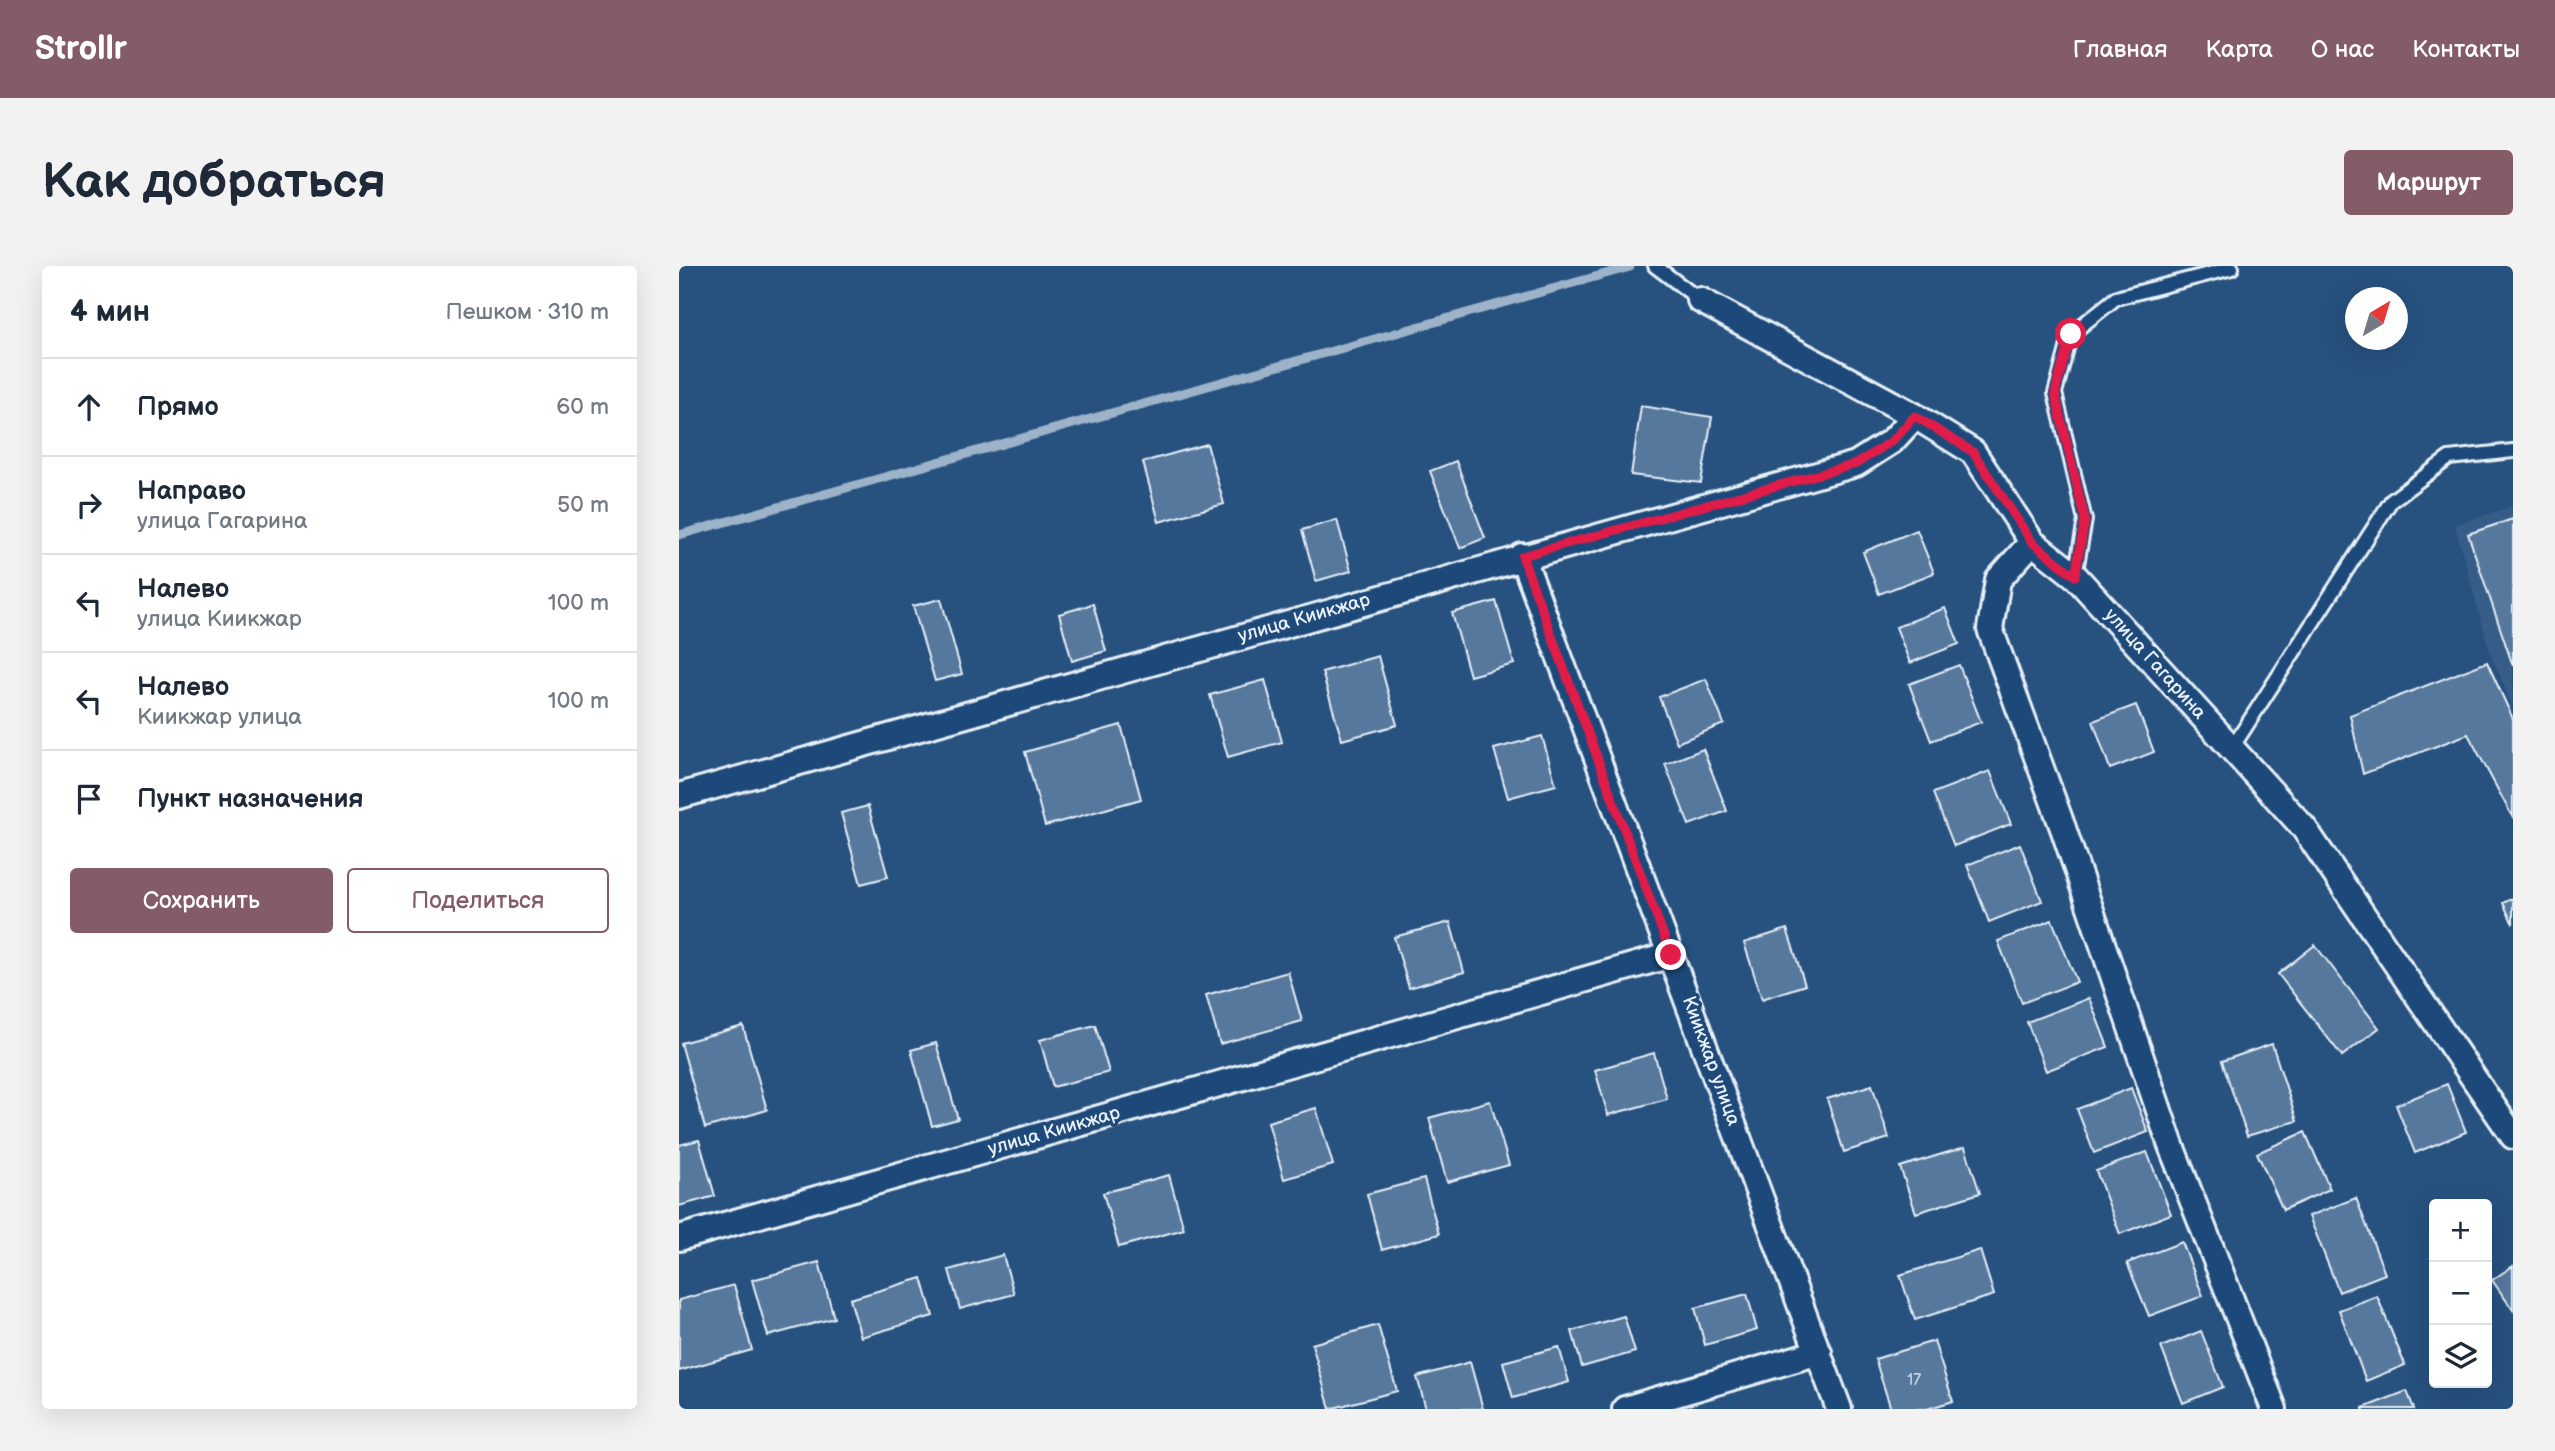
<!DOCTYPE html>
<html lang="ru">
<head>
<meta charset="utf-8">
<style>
  :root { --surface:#fff; --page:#f2f2f3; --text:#1f2937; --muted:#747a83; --line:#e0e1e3; --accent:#845c67 }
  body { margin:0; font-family:"Balsamiq Sans",sans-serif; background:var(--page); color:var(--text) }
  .controls { position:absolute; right:21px; bottom:21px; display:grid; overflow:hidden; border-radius:7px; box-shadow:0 7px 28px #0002 }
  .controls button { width:63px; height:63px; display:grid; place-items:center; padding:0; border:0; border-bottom:2px solid var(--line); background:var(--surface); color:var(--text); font:35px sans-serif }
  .compass { position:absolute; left:1666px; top:21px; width:63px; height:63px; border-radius:50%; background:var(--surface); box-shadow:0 7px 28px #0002; rotate:38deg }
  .stop { position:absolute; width:21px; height:21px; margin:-16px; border:5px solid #e11d48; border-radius:50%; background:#fff }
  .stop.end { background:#e11d48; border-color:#fff; box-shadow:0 2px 7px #0008 }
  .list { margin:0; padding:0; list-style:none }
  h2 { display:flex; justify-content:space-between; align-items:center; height:91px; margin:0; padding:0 28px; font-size:30px }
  h2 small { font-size:23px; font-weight:400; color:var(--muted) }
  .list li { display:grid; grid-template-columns:46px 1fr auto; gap:21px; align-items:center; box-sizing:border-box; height:98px; padding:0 28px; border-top:2px solid var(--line) }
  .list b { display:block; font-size:26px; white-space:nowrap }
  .list p { margin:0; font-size:23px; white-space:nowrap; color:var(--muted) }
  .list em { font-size:23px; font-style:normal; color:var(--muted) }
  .actions { display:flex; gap:14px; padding:21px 28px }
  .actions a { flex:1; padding:16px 0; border:2px solid var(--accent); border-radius:7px; text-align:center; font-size:24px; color:var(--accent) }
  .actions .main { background:var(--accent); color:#fff }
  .icon { flex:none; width:38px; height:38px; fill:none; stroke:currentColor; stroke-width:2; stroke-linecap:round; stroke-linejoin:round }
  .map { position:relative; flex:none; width:1834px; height:1143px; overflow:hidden; border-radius:7px }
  header { display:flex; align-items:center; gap:42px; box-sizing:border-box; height:98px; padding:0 35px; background:var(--accent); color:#fff }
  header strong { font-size:33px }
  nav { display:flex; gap:38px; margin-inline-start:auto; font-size:24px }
  .intro { display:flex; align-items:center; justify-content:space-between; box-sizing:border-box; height:168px; padding:0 42px }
  h1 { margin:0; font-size:49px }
  .button { padding:18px 32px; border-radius:7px; background:var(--accent); color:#fff; font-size:24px; font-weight:700 }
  main { display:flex; gap:42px; padding:0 42px }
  aside { flex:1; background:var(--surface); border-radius:7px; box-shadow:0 7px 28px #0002 }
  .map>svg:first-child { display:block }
  .built { fill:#355d88 }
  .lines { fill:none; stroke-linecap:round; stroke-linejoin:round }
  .stream { stroke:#9db3c9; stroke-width:9 }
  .building { fill:#57789d; stroke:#e8f1f8; stroke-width:2 }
  .service-casing { stroke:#e8f1f8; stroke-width:18 }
  .minor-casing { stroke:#e8f1f8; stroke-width:30 }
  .service { stroke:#1f4a7a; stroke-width:12 }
  .minor { stroke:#1f4a7a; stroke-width:24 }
  .route { stroke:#e11d48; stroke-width:9 }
  .labels { text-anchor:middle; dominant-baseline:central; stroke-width:7; stroke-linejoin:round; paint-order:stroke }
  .number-label { font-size:16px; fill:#c4d3e1 }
  .street-label { font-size:19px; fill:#e8f1f8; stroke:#1f4a7a }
</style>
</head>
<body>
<header>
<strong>Strollr</strong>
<nav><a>Главная</a><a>Карта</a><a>О нас</a><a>Контакты</a></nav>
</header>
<div class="intro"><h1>Как добраться</h1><a class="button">Маршрут</a></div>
<main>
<aside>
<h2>4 мин<small>Пешком · 310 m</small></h2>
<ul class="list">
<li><svg class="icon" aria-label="ahead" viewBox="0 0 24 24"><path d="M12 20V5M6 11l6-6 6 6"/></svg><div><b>Прямо</b></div><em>60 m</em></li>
<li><svg class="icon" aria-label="right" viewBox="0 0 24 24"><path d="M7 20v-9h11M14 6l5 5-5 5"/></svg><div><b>Направо</b><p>улица Гагарина</p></div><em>50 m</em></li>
<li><svg class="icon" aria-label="left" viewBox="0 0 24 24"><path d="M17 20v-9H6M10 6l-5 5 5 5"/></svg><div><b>Налево</b><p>улица Киикжар</p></div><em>100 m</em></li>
<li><svg class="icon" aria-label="left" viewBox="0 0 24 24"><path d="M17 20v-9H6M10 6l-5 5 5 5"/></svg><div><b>Налево</b><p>Киикжар улица</p></div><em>100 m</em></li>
<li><svg class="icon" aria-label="arrive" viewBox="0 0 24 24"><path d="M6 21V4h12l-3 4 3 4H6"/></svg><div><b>Пункт назначения</b></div></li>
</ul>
<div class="actions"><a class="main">Сохранить</a><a>Поделиться</a></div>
</aside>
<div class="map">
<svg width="1834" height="1143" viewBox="0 0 1834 1143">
  <rect width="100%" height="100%" fill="#27517f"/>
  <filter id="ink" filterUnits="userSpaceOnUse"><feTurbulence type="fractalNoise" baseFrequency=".0143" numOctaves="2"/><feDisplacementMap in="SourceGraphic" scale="14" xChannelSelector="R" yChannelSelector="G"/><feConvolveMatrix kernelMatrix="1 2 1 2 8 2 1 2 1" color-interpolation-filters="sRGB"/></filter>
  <g filter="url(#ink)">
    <path class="built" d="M1834 240V441L1811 387 1776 259Z"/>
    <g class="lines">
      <path class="stream" d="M0 269 951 1"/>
    </g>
    <path class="building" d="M962 140 1033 151 1022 217 952 209Z
      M528 178 545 238 480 256 464 196Z
      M777 195 806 272 781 282 751 205Z
      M1834 253V400L1789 268Z
      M658 254 672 305 637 315 623 264Z
      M1238 264 1255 307 1200 328 1184 286Z
      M262 333 283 408 256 415 234 340Z
      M817 335 835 398 791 410 773 347Z
      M414 338 427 385 393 395 380 348Z
      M1266 342 1280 378 1231 397 1217 361Z
      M699 390 718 459 663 474 643 406Z
      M1808 396 1834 453V552L1789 468 1684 508 1671 449Z
      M1280 399 1302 456 1252 475 1230 418Z
      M1027 413 1045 458 998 477 980 431Z
      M586 414 603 476 549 491 531 429Z
      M1457 439 1475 486 1431 503 1414 455Z
      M442 459 462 533 366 560 346 486Z
      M863 470 877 519 829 532 815 483Z
      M1024 483 1048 545 1010 559 986 498Z
      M1311 505 1332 558 1275 580 1254 527Z
      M189 540 209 611 182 618 162 547Z
      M1341 578 1363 635 1310 656 1288 599Z
      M1834 632V658L1824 637Z
      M1373 654 1398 716 1343 737 1319 675Z
      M771 656 785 706 730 722 715 671Z
      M1108 663 1126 719 1083 733 1065 677Z
      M1636 679 1700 762 1663 790 1599 708Z
      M609 706 623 755 541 778 527 729Z
      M1410 732 1429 781 1367 805 1348 756Z
      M416 759 430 806 374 821 361 774Z
      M64 760 88 844 26 862 2 777Z
      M257 777 279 853 253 860 232 784Z
      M1593 778 1618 855 1568 870 1543 795Z
      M975 787 988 833 929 849 916 804Z
      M1768 818 1787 866 1736 887 1717 839Z
      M1193 819 1210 872 1165 886 1148 833Z
      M1452 822 1469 866 1415 887 1398 843Z
      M811 835 830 899 768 916 750 852Z
      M637 842 654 899 605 913 589 856Z
      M1626 866 1651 923 1604 944 1578 887Z
      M20 874 36 930 0 940V879Z
      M1286 881 1301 927 1237 947 1221 901Z
      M1468 886 1492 948 1441 968 1417 905Z
      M490 909 505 963 440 981 424 927Z
      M745 913 760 968 703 984 688 928Z
      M1677 932 1706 1008 1660 1026 1630 950Z
      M1503 976 1524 1030 1470 1050 1448 997Z
      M1301 984 1315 1029 1236 1054 1221 1009Z
      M324 989 335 1028 281 1043 270 1004Z
      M140 996 155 1052 89 1070 73 1014Z
      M1834 1000V1044L1813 1014Z
      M243 1012 254 1050 182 1071 171 1033Z
      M55 1019 73 1084 0 1105V1034Z
      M1068 1028 1078 1064 1026 1079 1016 1042Z
      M1698 1030 1726 1099 1687 1115 1660 1044Z
      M945 1050 956 1086 903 1101 893 1065Z
      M699 1059 718 1125 651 1143 633 1078Z
      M1522 1065 1544 1121 1504 1137 1482 1081Z
      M1255 1075 1274 1135 1248 1143H1212L1196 1093Z
      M880 1081 890 1116 834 1132 824 1096Z
      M791 1096 804 1143H747L738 1111Z
      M1728 1125 1735 1143H1684V1142Z"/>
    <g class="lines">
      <defs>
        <path id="service" d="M976 0 1021 34
          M1396 310 1406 254 1376 127 1392 68 1437 32 1553 2
          M1553 482 1712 235 1770 192 1834 185"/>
        <path id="minor" d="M1021 34 1236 150 1294 186 1353 276 1396 310 1625 562 1834 870
          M1353 276 1319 314 1311 363 1384 562 1491 877 1595 1143
          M843 290 1160 1143
          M0 530 1177 198 1213 175 1236 150
          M0 972 992 689
          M946 1143 1140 1086"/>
      </defs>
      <use href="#service" class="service-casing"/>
      <use href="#minor" class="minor-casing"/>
      <use href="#service" class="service"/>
      <use href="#minor" class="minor"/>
    </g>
  </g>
  <g class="lines" filter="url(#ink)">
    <path class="route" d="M992 689 843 290 1177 198 1213 175 1236 150 1294 186 1353 276 1396 310 1406 254 1376 127 1392 68"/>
  </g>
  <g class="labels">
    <g class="number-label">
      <text x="1235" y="1114">17</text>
    </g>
    <g class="street-label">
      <text transform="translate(625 352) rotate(-16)">улица Киикжар</text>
      <text transform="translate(1476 398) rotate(48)">улица Гагарина</text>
      <text transform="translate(1032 795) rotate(70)">Киикжар улица</text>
      <text transform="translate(375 865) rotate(-16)">улица Киикжар</text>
    </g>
  </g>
</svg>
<div class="controls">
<button>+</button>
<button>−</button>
<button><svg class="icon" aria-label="layers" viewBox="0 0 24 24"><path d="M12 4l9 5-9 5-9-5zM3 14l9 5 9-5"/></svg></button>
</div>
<svg class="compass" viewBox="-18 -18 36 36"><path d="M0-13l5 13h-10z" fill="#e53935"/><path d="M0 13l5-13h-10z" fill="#747a83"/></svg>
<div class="stop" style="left:1392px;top:68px"></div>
<div class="stop end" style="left:992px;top:689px"></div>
</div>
</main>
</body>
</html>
